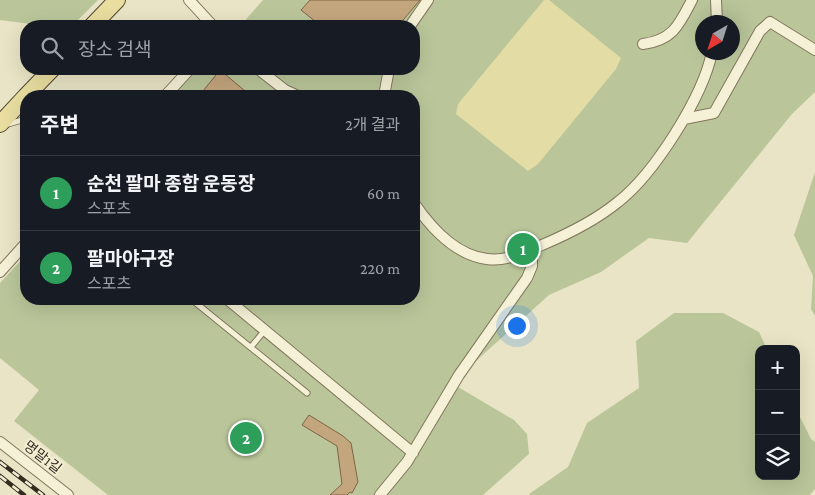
<!DOCTYPE html>
<html lang="ko">
<head>
<meta charset="utf-8">
<style>
  :root { --surface:#171b24; --page:#20242c; --text:#f1f3f6; --muted:#9ea1a6; --line:#363941; --accent:#c3a29e }
  body { margin:0; font-family:"Crimson Pro","Noto Sans KR",serif; background:var(--page); color:var(--text) }
  .controls { position:absolute; right:15px; bottom:15px; display:grid; overflow:hidden; border-radius:10px; box-shadow:0 5px 20px #0002 }
  .controls button { width:45px; height:45px; display:grid; place-items:center; padding:0; border:0; border-bottom:1px solid var(--line); background:var(--surface); color:var(--text); font:25px sans-serif }
  .compass { position:absolute; left:695px; top:15px; width:45px; height:45px; border-radius:50%; background:var(--surface); box-shadow:0 5px 20px #0002; rotate:219deg }
  .you { position:absolute; left:516px; top:325px; width:18px; height:18px; margin:-12px; border:4px solid #fff; border-radius:50%; background:#1a73e8; box-shadow:0 0 0 8px #1a73e833 }
  .badge { display:grid; place-items:center; width:32px; height:32px; border-radius:50%; background:var(--accent); color:#fff; font-size:16px; font-weight:700 }
  .pin { position:absolute; translate:-50% -50%; border:2px solid #fff; box-shadow:0 1px 5px #0006 }
  .list { margin:0; padding:0; list-style:none }
  h2 { display:flex; justify-content:space-between; align-items:center; height:65px; margin:0; padding:0 20px; font-size:21px }
  h2 small { font-size:16px; font-weight:400; color:var(--muted) }
  .list li { display:grid; grid-template-columns:32px 1fr auto; gap:15px; align-items:center; box-sizing:border-box; height:75px; padding:0 20px; border-top:1px solid var(--line) }
  .list b { display:block; font-size:19px; white-space:nowrap }
  .list p { margin:0; font-size:16px; white-space:nowrap; color:var(--muted) }
  .list em { font-size:16px; font-style:normal; color:var(--muted) }
  .icon { flex:none; width:28px; height:28px; fill:none; stroke:currentColor; stroke-width:2; stroke-linecap:round; stroke-linejoin:round }
  .map { position:relative; flex:none; width:815px; height:495px; overflow:hidden }
  .search { position:absolute; background:var(--surface); box-shadow:0 5px 20px #0002; left:20px; top:20px; width:400px; height:55px; display:flex; align-items:center; gap:12px; box-sizing:border-box; padding:0 18px; border-radius:20px; color:var(--muted); font-size:19px }
  .panel { position:absolute; background:var(--surface); box-shadow:0 5px 20px #0002; left:20px; top:90px; width:400px; height:215px; border-radius:20px }
  .map>svg:first-child { display:block }
  .green { fill:#bac69a; fill-rule:evenodd }
  .sand { fill:#e3dca4 }
  .building { fill:#c4a67e; stroke:#7f6545 }
  .lines { fill:none; stroke-linecap:round; stroke-linejoin:round }
  .lane-casing { stroke:#82775d; stroke-width:7 }
  .street-casing { stroke:#82775d; stroke-width:12 }
  .primary-casing { stroke:#514431; stroke-width:18 }
  .lane { stroke:#f5f1d7; stroke-width:5 }
  .street { stroke:#f5f1d7; stroke-width:10 }
  .primary { stroke:#e9dea0; stroke-width:16 }
  .rail-casing { stroke:#342c1f; stroke-width:4.5 }
  .rail { stroke:#f2eed3; stroke-width:2.5; stroke-dasharray:8; stroke-linecap:butt }
  .labels { text-anchor:middle; dominant-baseline:central; stroke-width:4; stroke-linejoin:round; paint-order:stroke }
  .street-label { font-size:14px; fill:#342c1f; stroke:#f2eed3 }
</style>
</head>
<body>
<div class="map">
<svg width="815" height="495" viewBox="0 0 815 495">
  <rect width="100%" height="100%" fill="#e9e4c5"/>
  <path class="green" d="M0 0H98L72 26H47L0 20Z
    M263 0H815V92L792 114 687 243 649 238 601 272 549 295 466 370 458 387 514 420 527 434 529 454 483 495H108L14 421 39 390 0 358V283L26 255V299H414V96H169L197 69H414V26H240ZM702 22H732V52H702Z
    M815 172V316L811 309 813 276 794 235Z
    M674 313H723L759 332 767 349H759V476H796V409L811 439 815 442V489L810 495H530L529 494 568 467 587 423 639 388 636 341Z"/>
  <path class="sand" d="M544 0H549L621 58 616 69 538 164 528 171 456 114 458 104Z"/>
  <path class="building" d="M310 0H420L398 26H321L301 10Z
    M220 70 251 96H199Z
    M309 415 343 436 351 443 358 482 352 493 350 492 347 495H330L342 484 337 446 302 425Z"/>
  <g class="lines">
    <defs>
      <path id="lane" d="M8 124 26 119
        M191 299 307 393
        M251 347 265 330"/>
      <path id="street" d="M189 0 213 26
        M716 0 717 22
        M410 26 428 0
        M643 44C673 40 679 25 692 0
        M258 69 285 90
        M165 96 190 69
        M280 96 285 90 298 96
        M384 96 389 69
        M684 119 714 113 760 31 770 22 815 50
        M414 203C431 228 455 255 487 259 506 262 524 252 542 245 568 234 596 220 618 202 654 174 703 97 712 52
        M0 272 26 243
        M227 299 413 453
        M0 442 68 495
        M380 495 407 462 459 375 527 278 532 266V249"/>
      <path id="primary" d="M92 26 117 0
        M26 96 52 69
        M0 124 26 96"/>
    </defs>
    <use href="#lane" class="lane-casing"/>
    <use href="#street" class="street-casing"/>
    <use href="#primary" class="primary-casing"/>
    <use href="#lane" class="lane"/>
    <use href="#street" class="street"/>
    <use href="#primary" class="primary"/>
    <defs>
      <path id="rail" d="M0 462 43 495
        M0 476 24 495"/>
    </defs>
    <use href="#rail" class="rail-casing"/>
    <use href="#rail" class="rail"/>
  </g>
  <g class="labels">
    <g class="street-label">
      <text transform="translate(43 457) rotate(38)">명말1길</text>
    </g>
  </g>
</svg>
<div class="controls">
<button>+</button>
<button>−</button>
<button><svg class="icon" aria-label="layers" viewBox="0 0 24 24"><path d="M12 4l9 5-9 5-9-5zM3 14l9 5 9-5"/></svg></button>
</div>
<svg class="compass" viewBox="-18 -18 36 36"><path d="M0-13l5 13h-10z" fill="#e53935"/><path d="M0 13l5-13h-10z" fill="#9ea1a6"/></svg>
<div class="you"></div>
<div class="pin badge" style="left:523px;top:249px;background:#2e9e5b">1</div>
<div class="pin badge" style="left:246px;top:438px;background:#2e9e5b">2</div>
<div class="search"><svg class="icon" aria-label="search" viewBox="0 0 24 24"><circle cx="10" cy="10" r="6"/><path d="M15 15l6 6"/></svg>장소 검색</div>
<section class="panel">
<h2>주변<small>2개 결과</small></h2>
<ul class="list">
<li><span class="badge" style="background:#2e9e5b">1</span><div><b>순천 팔마 종합 운동장</b><p>스포츠</p></div><em>60 m</em></li>
<li><span class="badge" style="background:#2e9e5b">2</span><div><b>팔마야구장</b><p>스포츠</p></div><em>220 m</em></li>
</ul>
</section>
</div>
</body>
</html>
